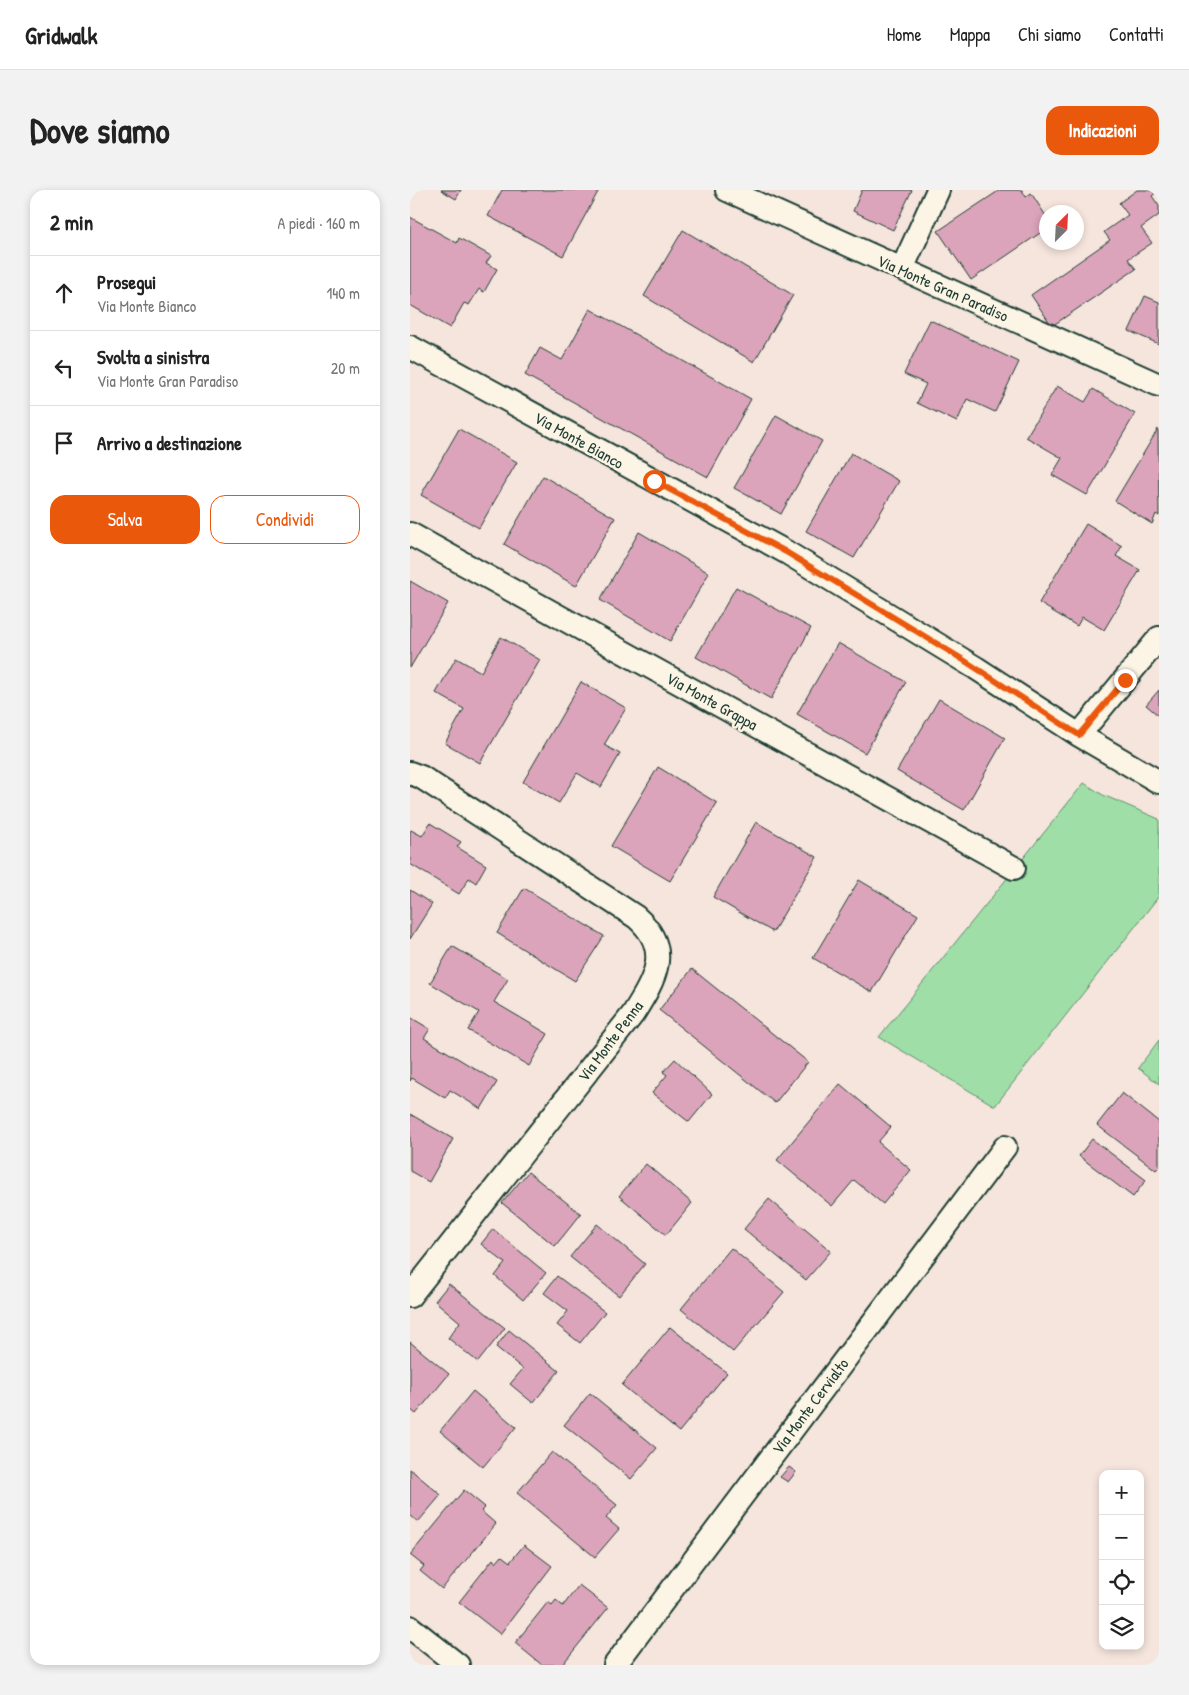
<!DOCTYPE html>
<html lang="it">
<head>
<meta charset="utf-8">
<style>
  :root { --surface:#fff; --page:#f2f2f2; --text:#222; --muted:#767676; --line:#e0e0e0; --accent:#ea580c }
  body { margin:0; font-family:"Patrick Hand",sans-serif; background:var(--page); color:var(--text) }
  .controls { position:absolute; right:15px; bottom:15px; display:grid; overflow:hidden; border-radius:10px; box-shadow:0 2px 8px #0003 }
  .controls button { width:45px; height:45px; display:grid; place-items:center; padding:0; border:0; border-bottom:1px solid var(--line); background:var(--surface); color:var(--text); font:25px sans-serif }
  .compass { position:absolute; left:629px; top:15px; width:45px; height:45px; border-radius:50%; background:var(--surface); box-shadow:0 2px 8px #0003; rotate:24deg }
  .stop { position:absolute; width:15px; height:15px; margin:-11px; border:4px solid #ea580c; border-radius:50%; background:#fff }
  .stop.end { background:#ea580c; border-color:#fff; box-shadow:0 1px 5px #0008 }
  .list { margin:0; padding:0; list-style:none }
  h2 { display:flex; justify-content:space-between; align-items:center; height:65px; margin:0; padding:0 20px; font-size:21px }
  h2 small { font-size:16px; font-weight:400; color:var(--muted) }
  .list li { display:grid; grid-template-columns:32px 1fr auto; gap:15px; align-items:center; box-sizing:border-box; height:75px; padding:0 20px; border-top:1px solid var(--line) }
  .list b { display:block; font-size:19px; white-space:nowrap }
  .list p { margin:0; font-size:16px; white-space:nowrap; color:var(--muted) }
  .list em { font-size:16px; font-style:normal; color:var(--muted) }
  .actions { display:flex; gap:10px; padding:15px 20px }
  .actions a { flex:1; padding:11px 0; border:1px solid var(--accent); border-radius:15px; text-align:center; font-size:18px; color:var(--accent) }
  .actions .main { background:var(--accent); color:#fff }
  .icon { flex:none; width:28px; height:28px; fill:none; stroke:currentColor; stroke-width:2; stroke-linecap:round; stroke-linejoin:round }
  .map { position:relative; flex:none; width:749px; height:1475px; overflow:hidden; border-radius:15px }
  header { display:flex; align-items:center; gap:30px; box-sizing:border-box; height:70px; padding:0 25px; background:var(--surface); border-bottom:1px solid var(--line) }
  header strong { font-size:24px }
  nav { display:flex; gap:28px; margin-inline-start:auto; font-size:18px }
  .intro { display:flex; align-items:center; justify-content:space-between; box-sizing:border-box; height:120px; padding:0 30px }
  h1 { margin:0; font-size:35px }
  .button { padding:12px 22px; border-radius:15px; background:var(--accent); color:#fff; font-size:18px; font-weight:700 }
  main { display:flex; gap:30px; padding:0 30px }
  aside { flex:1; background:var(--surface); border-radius:15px; box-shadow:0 2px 8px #0003 }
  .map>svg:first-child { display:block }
  .green { fill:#9fdea7; stroke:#5f8e6e }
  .building { fill:#dba4ba; stroke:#1f3d34 }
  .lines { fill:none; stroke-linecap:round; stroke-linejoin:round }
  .street-casing { stroke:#1f3d34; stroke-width:26 }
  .street { stroke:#fcf5e5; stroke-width:22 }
  .route { stroke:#ea580c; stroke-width:6 }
  .labels { text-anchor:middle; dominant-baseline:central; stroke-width:5; stroke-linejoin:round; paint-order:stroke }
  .street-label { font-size:16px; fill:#1f3d34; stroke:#fcf5e5 }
</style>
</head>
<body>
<header>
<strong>Gridwalk</strong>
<nav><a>Home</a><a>Mappa</a><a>Chi siamo</a><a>Contatti</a></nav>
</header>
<div class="intro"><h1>Dove siamo</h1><a class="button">Indicazioni</a></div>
<main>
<aside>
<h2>2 min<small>A piedi · 160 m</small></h2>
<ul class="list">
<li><svg class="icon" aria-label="ahead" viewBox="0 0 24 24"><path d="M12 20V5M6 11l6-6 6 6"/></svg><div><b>Prosegui</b><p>Via Monte Bianco</p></div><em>140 m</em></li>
<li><svg class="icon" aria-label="left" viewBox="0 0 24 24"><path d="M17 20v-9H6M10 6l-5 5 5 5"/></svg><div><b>Svolta a sinistra</b><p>Via Monte Gran Paradiso</p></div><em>20 m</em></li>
<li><svg class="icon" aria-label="arrive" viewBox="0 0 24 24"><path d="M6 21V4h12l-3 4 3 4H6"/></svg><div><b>Arrivo a destinazione</b></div></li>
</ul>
<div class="actions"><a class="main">Salva</a><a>Condividi</a></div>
</aside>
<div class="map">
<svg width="749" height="1475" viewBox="0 0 749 1475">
  <rect width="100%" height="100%" fill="#f5e5dc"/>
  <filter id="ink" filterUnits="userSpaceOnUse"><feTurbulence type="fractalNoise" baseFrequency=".02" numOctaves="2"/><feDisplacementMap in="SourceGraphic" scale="10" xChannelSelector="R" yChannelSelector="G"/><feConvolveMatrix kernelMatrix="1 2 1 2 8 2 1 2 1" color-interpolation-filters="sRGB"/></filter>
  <g filter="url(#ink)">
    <path class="green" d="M674 593 693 605 749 629V706L585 916 469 847Z
      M749 850V894L728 878Z"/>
    <path class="building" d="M31 0H51L46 9Z
      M92 0H189L153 66 78 26Z
      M452 0H502L483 40 443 21Z
      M590 0H612L616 7 621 3 636 26V39L561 90 528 41Z
      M727 0H749L742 6 749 16V25L731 38 742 53 718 69 726 79 642 136 621 105 700 50 694 42 718 25 709 13Z
      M0 27 47 53 49 48 81 66 76 73 87 79 74 102 69 99 59 115 54 113 40 138 0 115Z
      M273 40 383 105 344 172 234 106Z
      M735 106 749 112V154L719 141Z
      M180 119 341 209 298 287 115 185 130 158 152 170Z
      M520 130 609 172 585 222 557 209 547 232 507 213 516 194 494 184Z
      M647 196 675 212 683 199 725 224 677 305 642 285 652 268 616 247Z
      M366 225 412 251 371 324 324 298Z
      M49 239 107 272 69 338 11 305Z
      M748 239 749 326 746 324 742 334 705 311Z
      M441 263 489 291 444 368 396 341Z
      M133 286 205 328 166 396 94 354Z
      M676 334 712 356 706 366 730 380 694 440 672 427 667 436 629 413Z
      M229 342 299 383 260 451 190 410Z
      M0 391 38 413 0 478Z
      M326 397 401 438 361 509 286 467Z
      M91 447 130 470 70 573 35 553 54 519 26 503 46 468 71 482Z
      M428 453 496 492 455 563 387 524Z
      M171 492 216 518 194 555 210 564 191 597 167 583 149 613 113 592Z
      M749 500V526L736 515Z
      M529 509 595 548 554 620 487 581Z
      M248 577 307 613 260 691 201 656Z
      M346 632 407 667 363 742 303 707Z
      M20 633 51 652 47 657 76 675 66 693 59 688 49 704 0 674V642L1 640 12 646Z
      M449 690 508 725 462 802 403 768Z
      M114 698 194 746 165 791 87 743Z
      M0 700 22 714 0 749Z
      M42 756 98 789 84 812 138 844 119 876 58 840 69 822 20 793Z
      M282 779 398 872 365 913 249 820Z
      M0 827 20 839 14 848 87 892 71 919 40 900 35 908 2 888 0 891Z
      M265 869 302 904 279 932 242 903 257 885 253 882Z
      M430 894 481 937 468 952 501 980 473 1014 444 990 422 1016 367 970Z
      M712 903 749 932V977L746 980 687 935Z
      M0 924 43 949 19 992 0 981Z
      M682 949 736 990 723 1007 669 966Z
      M236 974 282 1013 256 1045 209 1006Z
      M118 982 171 1024 145 1056 92 1013Z
      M359 1009 421 1061 396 1090 334 1039Z
      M187 1034 235 1074 209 1106 160 1067Z
      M83 1039 136 1083 113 1110 85 1086 95 1073 71 1054Z
      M321 1058 374 1102 323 1162 271 1119Z
      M147 1086 195 1122 170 1153 147 1135 158 1121 134 1103Z
      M39 1094 95 1138 68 1172 38 1148 50 1132 25 1111Z
      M260 1137 317 1183 269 1242 212 1195Z
      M99 1140 149 1181 123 1213 100 1194 113 1179 86 1157Z
      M0 1152 39 1184 6 1224 0 1219Z
      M63 1201 106 1237 73 1277 30 1241Z
      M180 1203 247 1258 221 1289 154 1235Z
      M142 1262 207 1315 196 1328 209 1339 185 1367 107 1303Z
      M379 1277 386 1282 378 1292 370 1287Z
      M0 1279 31 1305 8 1332 0 1325Z
      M54 1300 75 1317 71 1321 86 1334 32 1399 10 1381 14 1376 0 1365Z
      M114 1355 142 1376 90 1444 49 1412 83 1369 86 1373 92 1366 100 1372Z
      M169 1395 198 1418 152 1475H132L105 1453 138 1412 142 1415 146 1410 153 1416Z"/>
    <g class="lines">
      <defs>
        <path id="street" d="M317 0 749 195
          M492 79 528 0
          M0 157 376 362 566 478 669 545 749 592
          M0 344 604 678
          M669 545 749 448
          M0 583 11 587 226 727C263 759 245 789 223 824L0 1106
          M0 1437 48 1475
          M205 1475 595 957"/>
      </defs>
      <use href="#street" class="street-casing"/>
      <use href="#street" class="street"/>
    </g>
  </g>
  <g class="lines" filter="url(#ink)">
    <path class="route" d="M244 291 376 362 552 469 669 545 715 490"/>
  </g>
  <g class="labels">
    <g class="street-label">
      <text transform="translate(533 98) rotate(24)">Via Monte Gran Paradiso</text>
      <text transform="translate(169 250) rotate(29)">Via Monte Bianco</text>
      <text transform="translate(302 511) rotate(29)">Via Monte Grappa</text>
      <text transform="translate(200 851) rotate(-53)">Via Monte Penna</text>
      <text transform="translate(400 1216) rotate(-53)">Via Monte Cervialto</text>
    </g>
  </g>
</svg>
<div class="controls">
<button>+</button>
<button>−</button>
<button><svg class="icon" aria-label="locate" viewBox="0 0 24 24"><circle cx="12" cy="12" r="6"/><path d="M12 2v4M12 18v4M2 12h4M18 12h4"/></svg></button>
<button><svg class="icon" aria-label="layers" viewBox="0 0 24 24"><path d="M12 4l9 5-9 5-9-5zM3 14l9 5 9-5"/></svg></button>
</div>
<svg class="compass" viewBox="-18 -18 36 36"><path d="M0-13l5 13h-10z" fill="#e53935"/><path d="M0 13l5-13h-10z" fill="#767676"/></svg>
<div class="stop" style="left:244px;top:291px"></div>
<div class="stop end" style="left:715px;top:490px"></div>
</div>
</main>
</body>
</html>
